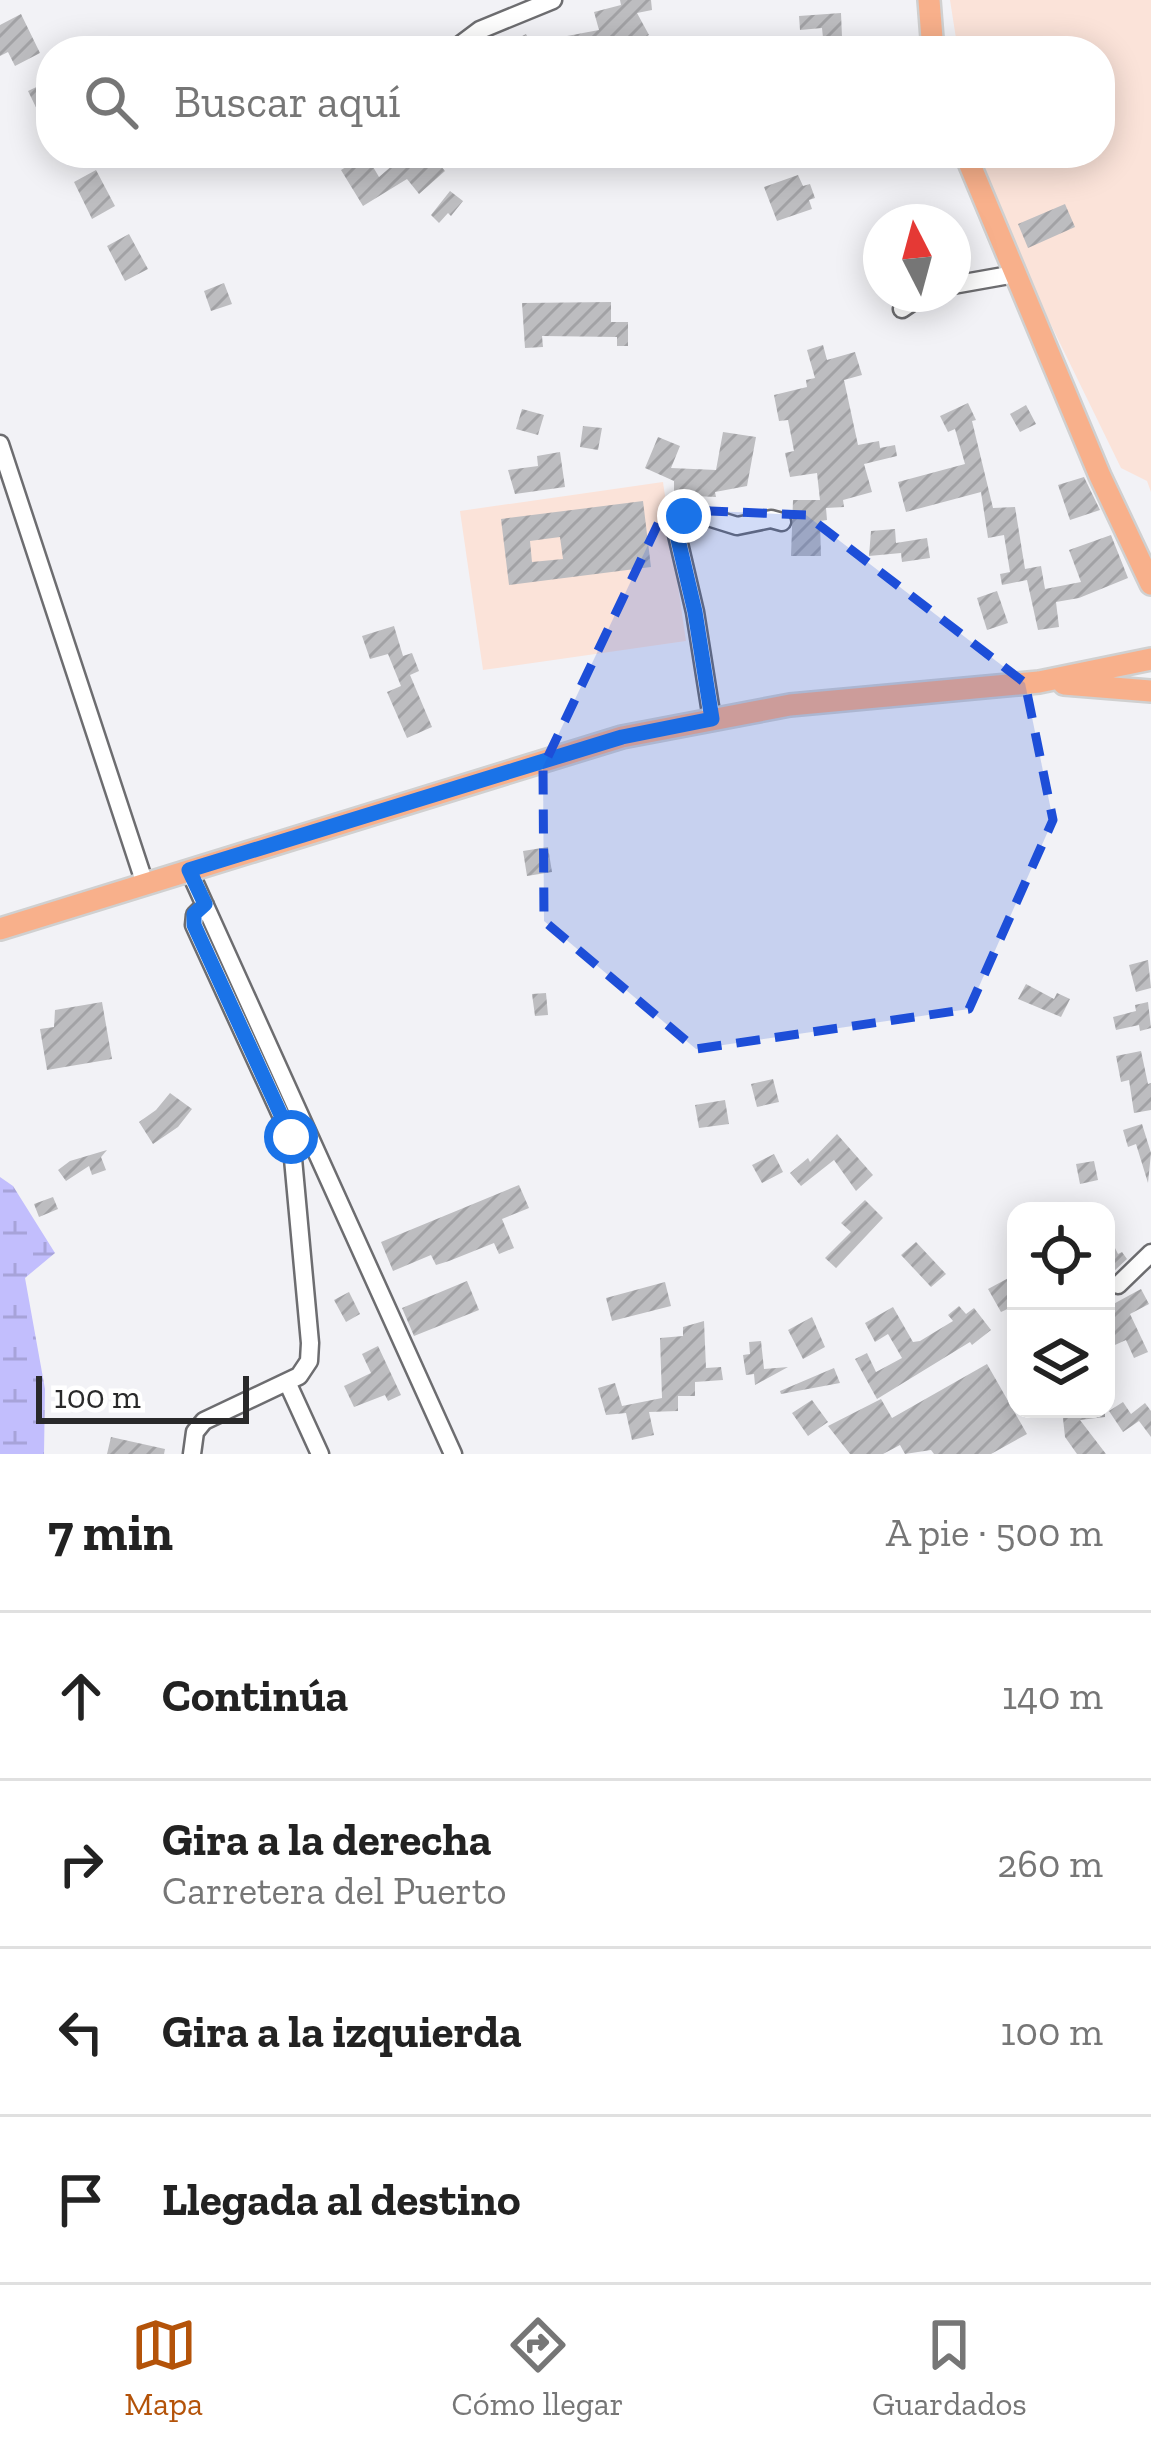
<!DOCTYPE html>
<html lang="es">
<head>
<meta charset="utf-8">
<style>
  :root { --surface:#fff; --page:#f2f2f2; --text:#222; --muted:#767676; --line:#e0e0e0; --accent:#b45309 }
  body { margin:0; font-family:"Zilla Slab",serif; background:var(--page); color:var(--text) }
  .controls { position:absolute; right:36px; bottom:36px; display:grid; overflow:hidden; border-radius:24px; box-shadow:0 6px 30px #0003 }
  .controls button { width:108px; height:108px; display:grid; place-items:center; padding:0; border:0; border-bottom:3px solid var(--line); background:var(--surface); color:var(--text); font:60px sans-serif }
  .compass { position:absolute; left:863px; top:204px; width:108px; height:108px; border-radius:50%; background:var(--surface); box-shadow:0 6px 30px #0003; rotate:354deg }
  .scale { position:absolute; left:36px; bottom:30px; width:213px; box-sizing:border-box; padding-left:12px; border:6px solid #29292a; border-top:0; font-size:33px; line-height:42px; white-space:nowrap; color:#29292a; -webkit-text-stroke:9px #fff; paint-order:stroke }
  .stop { position:absolute; width:36px; height:36px; margin:-27px; border:9px solid #1a73e8; border-radius:50%; background:#fff }
  .stop.end { background:#1a73e8; border-color:#fff; box-shadow:0 3px 12px #0008 }
  .list { margin:0; padding:0; list-style:none }
  h2 { display:flex; justify-content:space-between; align-items:center; height:156px; margin:0; padding:0 48px; font-size:51px }
  h2 small { font-size:39px; font-weight:400; color:var(--muted) }
  .list li { display:grid; grid-template-columns:78px 1fr auto; gap:36px; align-items:center; box-sizing:border-box; height:168px; padding:0 48px; border-top:3px solid var(--line) }
  .list b { display:block; font-size:45px; white-space:nowrap }
  .list p { margin:0; font-size:39px; white-space:nowrap; color:var(--muted) }
  .list em { font-size:39px; font-style:normal; color:var(--muted) }
  .icon { flex:none; width:66px; height:66px; fill:none; stroke:currentColor; stroke-width:2; stroke-linecap:round; stroke-linejoin:round }
  .map { position:relative; flex:none; width:1151px; height:1454px; overflow:hidden }
  .search { position:absolute; background:var(--surface); box-shadow:0 6px 30px #0003; left:36px; right:36px; top:36px; height:132px; display:flex; align-items:center; gap:30px; box-sizing:border-box; padding:0 42px; border-radius:48px; color:var(--muted); font-size:45px }
  .sheet { height:828px; background:var(--surface) }
  nav { display:flex; justify-content:space-around; align-items:center; box-sizing:border-box; height:168px; border-top:3px solid var(--line); background:var(--surface); font-size:33px; color:var(--muted) }
  nav a { display:grid; justify-items:center; gap:6px }
  nav .on { color:var(--accent) }
  .map>svg:first-child { display:block }
  .commercial { fill:#fbe3d9 }
  .wetland { fill:url(#wetland-marsh) }
  .building { fill:url(#building-hatch); fill-rule:evenodd }
  .lines { fill:none; stroke-linecap:round; stroke-linejoin:round }
  .minor-casing { stroke:#6d6d70; stroke-width:21 }
  .major-casing { stroke:#d0d0d0; stroke-width:26 }
  .minor { stroke:#fff; stroke-width:16 }
  .major { stroke:#f8b08b; stroke-width:21 }
  .route { stroke:#1a73e8; stroke-width:15 }
  .marked { fill:#1d4ed8; fill-opacity:0.2; stroke:#1d4ed8; stroke-width:9; stroke-dasharray:24 15; stroke-linejoin:round }
</style>
</head>
<body>
<div class="map">
<svg width="1151" height="1454" viewBox="0 0 1151 1454">
  <defs>
    <pattern id="wetland-marsh" width="20" height="14" patternUnits="userSpaceOnUse" patternTransform="scale(3)"><rect width="20" height="14" fill="#c2befd"/><path d="M1 5h8M5 5V1M11 12h8M15 12V8" fill="none" stroke="#a7a3d9"/></pattern>
    <pattern id="building-hatch" width="6" height="6" patternUnits="userSpaceOnUse" patternTransform="scale(3)"><rect width="6" height="6" fill="#bdbdc0"/><path d="M-1 1l2-2M0 6l6-6M5 7l2-2" fill="none" stroke="#a2a2a5"/></pattern>
  </defs>
  <rect width="100%" height="100%" fill="#f2f2f6"/>
  <path class="commercial" d="M950 0H1151V492L1147 481 1121 468 1011 243 980 153H1100V51H958Z
    M663 482 686 641 483 670 460 511Z"/>
  <path class="wetland" d="M0 1177 13 1186 55 1253 25 1278 45 1389 44 1454H0Z"/>
  <path class="building" d="M620 0H651L652 10 637 13 649 35 635 43 633 40 597 51H570L567 36 599 30 594 12 621 5Z
    M841 13 842 37 823 38 822 28 800 30 799 16Z
    M21 14 40 53 15 66 8 52 0 56V25Z
    M526 34 535 51H494Z
    M51 80V138L28 91Z
    M395 153H437L445 162 440 165 445 171 419 194 407 179 363 206 341 170 366 155 379 177 400 159Z
    M96 170 115 206 92 219 74 182Z
    M798 175 803 186 810 184 815 198 809 200 812 209 777 221 764 187Z
    M450 191 463 201 451 216 448 213 439 223 431 215Z
    M1065 204 1075 227 1028 248 1018 224Z
    M129 234 148 269 125 281 107 246Z
    M224 283 232 304 211 311 204 291Z
    M611 302V322H628V346H617V337L542 336 543 347 525 348 522 303Z
    M823 345 827 360 855 352 862 375 844 380 858 445 879 441 880 448 895 445 897 456 864 464 872 492 843 500 844 507 826 508 827 520 820 521 821 556H791L793 500H820L817 473 790 477 785 453 794 451 788 420 779 421 774 395 807 387 806 380 815 378 807 350Z
    M968 403 976 420 972 421 993 508 1015 507 1025 569 1041 566 1045 589 1081 582 1069 550 1111 535 1128 578 1079 598 1056 602 1059 627 1038 630 1027 580 1002 585 1000 574 1010 572 1004 535 988 538 981 492 906 512 898 482 965 464 955 429 948 432 940 416Z
    M1026 405 1036 424 1020 432 1010 414Z
    M522 409 544 415 538 435 516 429Z
    M583 426 602 428 598 450 580 447Z
    M723 432 756 437 747 486 715 492 716 497 674 495V481L645 468 658 437 680 446 671 468 716 470Z
    M560 452 565 487 515 494 508 470 538 466 537 456Z
    M1084 477 1100 510 1070 520 1058 485Z
    M643 501 651 567 509 585 501 519ZM560 537 563 559 532 562 530 541Z
    M895 529 896 543 927 538 930 558 902 562 901 553 869 556 871 531Z
    M997 591 1008 623 987 630 977 598Z
    M394 626 403 656 412 653 419 671 410 675 432 727 407 738 387 692 401 686 388 654 370 659 362 636Z
    M548 847 552 872 527 876 523 851Z
    M1148 960 1151 988 1136 992 1129 965Z
    M1026 984 1054 999 1057 993 1070 999 1061 1017 1018 999Z
    M546 993 548 1015 535 1016 532 994Z
    M102 1002 112 1059 47 1070 40 1029 54 1027 55 1010Z
    M1148 1002 1151 1028 1140 1031 1139 1025 1116 1030 1113 1017 1136 1011 1135 1005Z
    M1141 1051 1148 1084 1151 1083V1110L1134 1113 1129 1080 1121 1082 1116 1056Z
    M773 1079 779 1102 757 1107 751 1084Z
    M170 1093 192 1109 178 1127 153 1144 139 1122 156 1110Z
    M725 1100 729 1124 699 1128 695 1105Z
    M1142 1124 1151 1153 1148 1183 1136 1144 1128 1147 1123 1130Z
    M837 1134 873 1175 856 1191 834 1160 801 1186 790 1173 808 1158 810 1162Z
    M107 1150 101 1157 106 1170 92 1175 89 1166 66 1181 58 1170 70 1161Z
    M774 1154 783 1172 762 1183 752 1165Z
    M1094 1161 1098 1180 1080 1184 1076 1164Z
    M519 1185 529 1208 502 1219 514 1248 499 1254 494 1243 449 1261 436 1265 431 1255 393 1271 381 1242Z
    M53 1197 58 1209 39 1217 34 1204Z
    M865 1200 883 1218 836 1268 825 1258 851 1232 841 1223Z
    M1106 1230 1118 1254 1122 1252 1127 1259 1113 1272 1106 1260Z
    M916 1242 946 1274 931 1287 901 1255Z
    M1016 1274V1305L1001 1312 988 1289Z
    M467 1281 479 1310 414 1336 402 1308Z
    M665 1282 671 1306 612 1321 606 1298Z
    M1141 1289 1149 1304 1130 1314 1148 1352 1134 1358 1126 1340 1106 1349V1308Z
    M349 1292 360 1314 346 1322 334 1300Z
    M959 1306 966 1314 974 1308 991 1330 972 1345 970 1342 877 1399 855 1359 867 1353 876 1372 902 1358 888 1334 875 1342 865 1323 893 1307 913 1342 920 1341 953 1321 948 1315Z
    M812 1317 825 1347 803 1359 788 1330Z
    M704 1321 706 1368 721 1367 723 1380 695 1382V1396H678V1411L649 1412 654 1435 632 1440 626 1413 606 1415 598 1388 615 1383 622 1406 662 1398 660 1338 683 1336V1327Z
    M761 1341 764 1369 788 1367 755 1385 754 1374 746 1375 743 1355 750 1354 749 1342Z
    M378 1346 401 1395 388 1401 385 1395 354 1407 344 1386 371 1373 362 1354Z
    M987 1364 1027 1434 991 1454H934L931 1450 905 1454 900 1445 883 1454H850L828 1426 881 1399 892 1418Z
    M834 1368 840 1383 781 1394 780 1391Z
    M812 1400 828 1422 808 1436 792 1413Z
    M1123 1402 1131 1414 1145 1403 1151 1411V1437L1139 1421 1123 1432 1109 1411Z
    M1062 1409H1105V1417L1080 1420 1106 1454H1077L1065 1437Z
    M111 1437 165 1449 164 1454H107Z"/>
  <g class="lines">
    <defs>
      <path id="minor" d="M452 51 480 30 553 0
        M255 155 288 153
        M953 285 1015 274
        M902 309 924 294
        M0 444 145 884
        M712 719 695 612 677 535 679 523 692 512 737 526 771 519 782 522
        M189 870 453 1454
        M1118 1285 1151 1253
        M288 1384 320 1454
        M192 1454 195 1432 204 1421 299 1376 309 1361 310 1343 291 1137 194 925 195 915 205 905"/>
      <path id="major" d="M929 0 933 51
        M965 153 1100 476 1151 584
        M1064 684 1151 691
        M0 929 622 737 790 705 1039 682 1151 659"/>
    </defs>
    <use href="#minor" class="minor-casing"/>
    <use href="#major" class="major-casing"/>
    <use href="#minor" class="minor"/>
    <use href="#major" class="major"/>
  </g>
  <g class="lines">
    <path class="route" d="M291 1137 194 925V914L205 904 189 870 622 737 712 719 695 612 677 535 684 516"/>
  </g>
  <path class="marked" d="M665 509 806 515 1025 683 1053 820 969 1009 696 1049 544 921 543 767Z"/>
</svg>
<div class="controls">
<button><svg class="icon" aria-label="locate" viewBox="0 0 24 24"><circle cx="12" cy="12" r="6"/><path d="M12 2v4M12 18v4M2 12h4M18 12h4"/></svg></button>
<button><svg class="icon" aria-label="layers" viewBox="0 0 24 24"><path d="M12 4l9 5-9 5-9-5zM3 14l9 5 9-5"/></svg></button>
</div>
<svg class="compass" viewBox="-18 -18 36 36"><path d="M0-13l5 13h-10z" fill="#e53935"/><path d="M0 13l5-13h-10z" fill="#767676"/></svg>
<div class="scale">100 m</div>
<div class="stop" style="left:291px;top:1137px"></div>
<div class="stop end" style="left:684px;top:516px"></div>
<div class="search"><svg class="icon" aria-label="search" viewBox="0 0 24 24"><circle cx="10" cy="10" r="6"/><path d="M15 15l6 6"/></svg>Buscar aquí</div>
</div>
<section class="sheet">
<h2>7 min<small>A pie · 500 m</small></h2>
<ul class="list">
<li><svg class="icon" aria-label="ahead" viewBox="0 0 24 24"><path d="M12 20V5M6 11l6-6 6 6"/></svg><div><b>Continúa</b></div><em>140 m</em></li>
<li><svg class="icon" aria-label="right" viewBox="0 0 24 24"><path d="M7 20v-9h11M14 6l5 5-5 5"/></svg><div><b>Gira a la derecha</b><p>Carretera del Puerto</p></div><em>260 m</em></li>
<li><svg class="icon" aria-label="left" viewBox="0 0 24 24"><path d="M17 20v-9H6M10 6l-5 5 5 5"/></svg><div><b>Gira a la izquierda</b></div><em>100 m</em></li>
<li><svg class="icon" aria-label="arrive" viewBox="0 0 24 24"><path d="M6 21V4h12l-3 4 3 4H6"/></svg><div><b>Llegada al destino</b></div></li>
</ul>
</section>
<nav>
<a class="on"><svg class="icon" aria-label="map" viewBox="0 0 24 24"><path d="M3 6l6-2 6 2 6-2v14l-6 2-6-2-6 2zM9 4v14M15 6v14"/></svg>Mapa</a>
<a><svg class="icon" aria-label="directions" viewBox="0 0 24 24"><path d="M12 3l9 9-9 9-9-9zM9 14v-3h6M13 9l2 2-2 2"/></svg>Cómo llegar</a>
<a><svg class="icon" aria-label="saved" viewBox="0 0 24 24"><path d="M7 4h10v16l-5-4-5 4z"/></svg>Guardados</a>
</nav>
</body>
</html>
